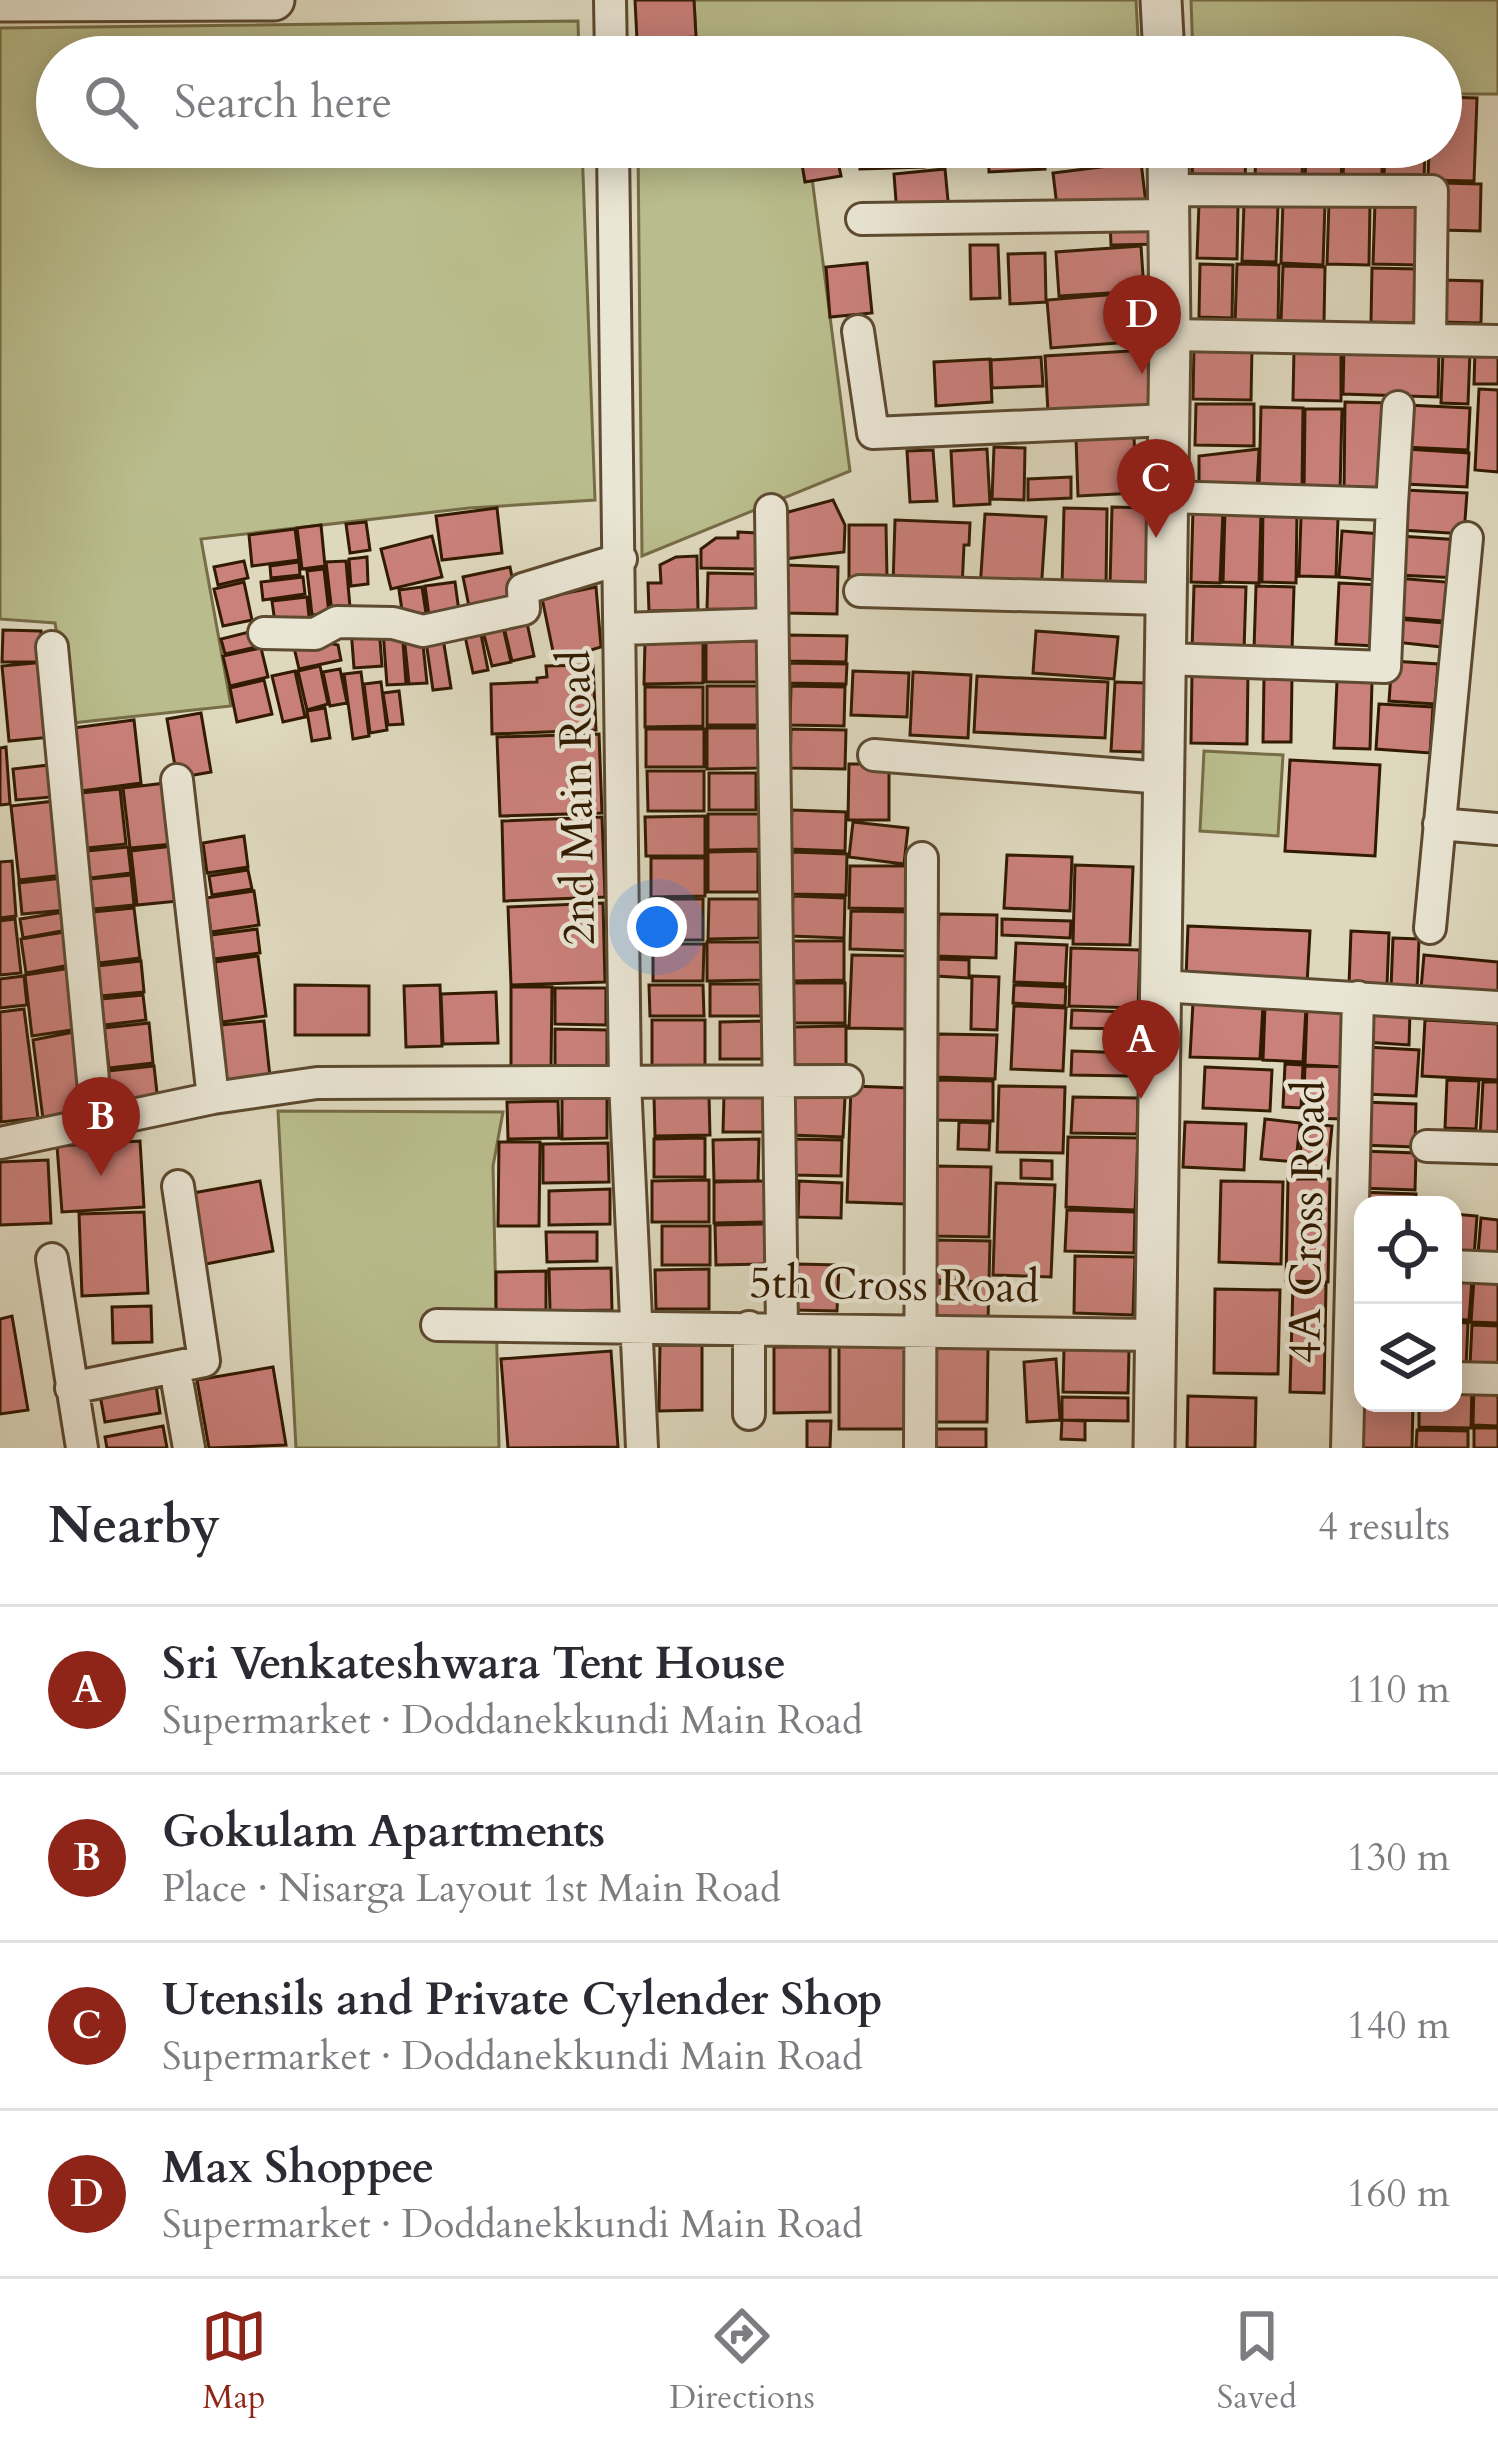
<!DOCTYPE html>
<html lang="en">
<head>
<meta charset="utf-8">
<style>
  :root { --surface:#fff; --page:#f2f2f3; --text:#2b2b33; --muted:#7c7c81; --line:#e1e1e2; --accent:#8f2418 }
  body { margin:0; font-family:Cardo,serif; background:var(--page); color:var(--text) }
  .controls { position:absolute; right:36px; bottom:36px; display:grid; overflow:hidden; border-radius:24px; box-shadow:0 6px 30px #0003 }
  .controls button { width:108px; height:108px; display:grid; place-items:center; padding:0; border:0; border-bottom:3px solid var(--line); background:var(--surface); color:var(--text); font:60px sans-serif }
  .you { position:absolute; left:657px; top:927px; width:42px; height:42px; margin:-30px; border:9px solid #fff; border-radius:50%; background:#1a73e8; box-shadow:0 0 0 18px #1a73e833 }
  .badge { display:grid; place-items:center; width:78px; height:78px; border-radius:50%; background:var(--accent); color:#fff; font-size:39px; font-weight:700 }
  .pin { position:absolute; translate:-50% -99px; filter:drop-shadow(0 3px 6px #0008) }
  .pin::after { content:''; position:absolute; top:63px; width:42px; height:36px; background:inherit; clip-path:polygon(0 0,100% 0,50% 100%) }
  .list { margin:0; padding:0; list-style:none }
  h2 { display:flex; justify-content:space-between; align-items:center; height:156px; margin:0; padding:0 48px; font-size:51px }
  h2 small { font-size:39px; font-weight:400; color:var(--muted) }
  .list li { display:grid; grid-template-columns:78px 1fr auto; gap:36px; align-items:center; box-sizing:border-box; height:168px; padding:0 48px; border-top:3px solid var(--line) }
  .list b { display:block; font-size:45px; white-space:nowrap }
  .list p { margin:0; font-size:39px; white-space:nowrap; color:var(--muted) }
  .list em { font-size:39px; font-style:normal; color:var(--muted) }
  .icon { flex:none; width:66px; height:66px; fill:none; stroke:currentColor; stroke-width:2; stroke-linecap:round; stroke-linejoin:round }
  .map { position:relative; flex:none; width:1498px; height:1448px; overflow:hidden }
  .search { position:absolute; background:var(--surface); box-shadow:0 6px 30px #0003; left:36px; right:36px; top:36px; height:132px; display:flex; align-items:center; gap:30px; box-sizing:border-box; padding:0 42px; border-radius:66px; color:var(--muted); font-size:45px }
  .sheet { height:828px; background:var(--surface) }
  nav { display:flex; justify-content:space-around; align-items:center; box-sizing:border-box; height:168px; border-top:3px solid var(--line); background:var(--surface); font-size:33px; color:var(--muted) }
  nav a { display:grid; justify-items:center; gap:6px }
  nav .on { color:var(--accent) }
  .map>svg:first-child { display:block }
  .green { fill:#b9bc8c; stroke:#766c46; stroke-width:3 }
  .building { fill:#ca807b; stroke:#321b00; stroke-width:3 }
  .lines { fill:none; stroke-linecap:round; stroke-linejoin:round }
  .minor-casing { stroke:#5d4a30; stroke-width:36 }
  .tertiary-casing { stroke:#5d4a30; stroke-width:45 }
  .minor { stroke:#eae6d5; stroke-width:30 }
  .tertiary { stroke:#eae6d5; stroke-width:39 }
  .labels { text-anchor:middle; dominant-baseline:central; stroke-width:9; stroke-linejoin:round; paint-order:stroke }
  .street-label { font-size:45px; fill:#321b00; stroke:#eae6d5 }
</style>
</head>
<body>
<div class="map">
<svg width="1498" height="1448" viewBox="0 0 1498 1448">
  <rect width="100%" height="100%" fill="#ded8be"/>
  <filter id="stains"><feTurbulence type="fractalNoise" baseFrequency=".00167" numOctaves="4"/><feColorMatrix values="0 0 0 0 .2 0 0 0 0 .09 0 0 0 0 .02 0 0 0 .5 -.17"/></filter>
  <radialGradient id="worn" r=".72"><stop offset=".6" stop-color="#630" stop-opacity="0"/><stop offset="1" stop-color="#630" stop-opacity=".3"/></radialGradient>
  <path class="green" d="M694 0H1136L1139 57H637V40L696 37Z
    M1191 0H1498V94H1441V57H1193Z
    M578 21 579 57H57V147H582L595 500 469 508 201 539 231 706 72 723 55 623 0 619V28Z
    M638 147H808L850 471 642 556Z
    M1204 751 1283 755 1278 836 1200 831Z
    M278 1111 503 1112 493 1166 499 1448H296Z"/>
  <path class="building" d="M635 0H694L696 37 637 40Z
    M1441 97 1477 98 1474 181 1428 180 1429 147H1441Z
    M799 147H835L841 176 805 182Z
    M860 147H923L924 167 860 169Z
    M988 147H1044L1045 169 989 172Z
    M1065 147H1137V157L1066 160Z
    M1193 147H1246L1245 182 1192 180Z
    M1256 147H1303L1302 180 1255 179Z
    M1306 147H1342L1341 185 1305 184Z
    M1344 147H1382V181L1343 180Z
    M1385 147H1425L1424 180 1384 179Z
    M1141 162 1146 204 1058 215 1053 173Z
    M945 169 949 211 897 215 894 174Z
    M1442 183 1481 184 1480 231 1440 230Z
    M1283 201 1325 203 1323 265 1281 263Z
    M1329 202 1370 203 1369 265 1327 264Z
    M1199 203 1238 204 1237 259 1197 258Z
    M1375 203 1420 204 1418 265 1373 264Z
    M1244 204H1278L1276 262 1242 261Z
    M1162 221V244L1111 245 1110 222Z
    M970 245H998L1000 298 971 299Z
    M1141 246 1144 291 1059 296 1056 252Z
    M1045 253 1046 302 1010 304 1008 254Z
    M867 263 872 313 830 317 826 267Z
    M1200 264 1233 265 1232 318 1199 317Z
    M1237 264 1279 265 1278 325 1235 324Z
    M1283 266 1325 267 1324 322 1281 321Z
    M1372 268 1417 269 1416 323 1371 322Z
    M1440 280 1482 281 1481 323 1439 322Z
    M1154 291 1157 340 1051 348 1047 300Z
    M1194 346 1252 347 1251 400 1193 399Z
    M1344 347 1439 350 1438 397 1343 394Z
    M1294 349H1341V401L1293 400Z
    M1147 350 1151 407 1048 413 1045 356Z
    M1443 350 1470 351 1468 404 1441 403Z
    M1475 350 1498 351V384H1474Z
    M1041 357 1043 386 992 388 991 360Z
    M990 359 992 402 936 406 934 362Z
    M1479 389 1498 390V472L1475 470Z
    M1345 402 1391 403 1389 491 1344 490Z
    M1196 404H1254V446L1195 445Z
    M1406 405 1470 408 1468 450 1403 447Z
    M1261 407 1303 408 1302 490 1259 489Z
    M1305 409H1342L1340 492 1304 491Z
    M1134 435 1136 493 1078 496 1076 438Z
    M994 447 1025 448 1024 500 992 499Z
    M987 449 990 504 954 506 951 451Z
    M1259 449 1257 489 1199 488V456Z
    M1406 449 1469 453 1467 487 1405 484Z
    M933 450 937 501 910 502 907 451Z
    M1071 477V498L1028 500V479Z
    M1404 490 1467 493 1464 534 1402 530Z
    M833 500 845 525 844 552 784 559 781 514Z
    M1112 507 1151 508 1149 587 1110 586Z
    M497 508 502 553 442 560 436 516Z
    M1064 508 1107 509 1106 588 1062 587Z
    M1193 509 1223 510 1220 583 1191 582Z
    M1225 510 1261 511 1259 583 1223 582Z
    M1263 510 1297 511 1296 583 1262 582Z
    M985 514 1046 517 1041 592 980 589Z
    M1301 517 1338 518 1336 577 1299 576Z
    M895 520 970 523 969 545H964L962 588 893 585Z
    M366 522 370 550 350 553 346 524Z
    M321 525 325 566 302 569 297 528Z
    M849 525H886L887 579 849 580Z
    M295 529 299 560 252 566 249 535Z
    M1342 531 1381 534 1377 580 1339 577Z
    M738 532 757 533 756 569 701 568V549L716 538H738Z
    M432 536 442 577 391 589 381 549Z
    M1399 536 1461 540 1459 578 1397 575Z
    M697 556 698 610 649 611 648 583H661L660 565 676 557Z
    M367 557 368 584 351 586 349 559Z
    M244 561 248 578 218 585 214 567Z
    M346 561 351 619 333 621 326 562Z
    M299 562 300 575 271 578 270 566Z
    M785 565 838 567 837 614 784 613Z
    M510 567 518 606 471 616 463 577Z
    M324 569 329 613 312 615 307 571Z
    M708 573 759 574 758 610 707 609Z
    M303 577 305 594 263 600 261 582Z
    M1396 578 1458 583 1455 622 1392 617Z
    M244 582 252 620 223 626 214 589Z
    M455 582 460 619 430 623 425 586Z
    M1339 583 1380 585 1376 646 1336 644Z
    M1194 586 1246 587 1244 651 1192 650Z
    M1256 586 1294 587 1292 650H1254Z
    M422 587 426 613 403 617 399 590Z
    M596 587 601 647 555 661 542 598Z
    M307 597 310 626 276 630 272 601Z
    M526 618 534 656 512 661 503 623Z
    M1397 619 1444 623 1442 647 1395 642Z
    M502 623 511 662 492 666 482 627Z
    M479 624 488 670 473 673 463 627Z
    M379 627 382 666 354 668 351 629Z
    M402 629 406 684 387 685 383 631Z
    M3 630 41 631V662H2Z
    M257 630 261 646 225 654 221 639Z
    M1036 631 1118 637 1114 679 1033 673Z
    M442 632 451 688 433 690 425 635Z
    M422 635 427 683 409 684 404 636Z
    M787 635 847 636 846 662 787 661Z
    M309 639 338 645 341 660 299 669 293 643Z
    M706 641H758V682H706Z
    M645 642H703V683L644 684Z
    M261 648 268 677 230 686 223 656Z
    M1392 661 1438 664 1435 704 1389 701Z
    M45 662 52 737 9 741 2 666Z
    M787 663 847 664 846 684 786 683Z
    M593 665 596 730 492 734 491 684 537 682V678L547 677 546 666Z
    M320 666 328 704 307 710 298 671Z
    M340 669 347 703 330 706 323 672Z
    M295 671 305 717 283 722 272 676Z
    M853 671 909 673 907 717 851 715Z
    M361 672 369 736 353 739 344 674Z
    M913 672 971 675 968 738 910 735Z
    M1192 673H1248L1247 744 1191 743Z
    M977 676 1108 682 1105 738 974 732Z
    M1264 677H1292L1291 742H1263Z
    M264 680 272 714 237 722 230 688Z
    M1337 681 1372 682 1370 749 1334 748Z
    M381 682 387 730 370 733 364 684Z
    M1115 682 1146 683 1143 752 1111 751Z
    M707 686H760L761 725H707Z
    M791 686 845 687 844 726 790 725Z
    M645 687H703V726L645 727Z
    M399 691 403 724 388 725 383 693Z
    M1379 704 1433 707 1430 753 1376 749Z
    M325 708 330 738 312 741 307 711Z
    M201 713 211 772 177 778 167 719Z
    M134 720 141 783 81 791 73 728Z
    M707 728H760V768L707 769Z
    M646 729H704V767H646Z
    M791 729 846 730 845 769 790 768Z
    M599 734 602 813 500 816 497 737Z
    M6 747 10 804 0 805V748Z
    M1290 760 1380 765 1375 856 1285 851Z
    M849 764H889V820H848Z
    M49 765 52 797 16 800 13 769Z
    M647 771H704V811H648Z
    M709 773H756V810H709Z
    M166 783 173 844 130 848 123 788Z
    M120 789 126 844 87 848 81 793Z
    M55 801 63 875 19 880 11 806Z
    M792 810 846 812 845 851 790 849Z
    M708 814H762V849L708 850Z
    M705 816V856H646L645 817Z
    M602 817 605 897 504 901 502 821Z
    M853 822 908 828 904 864 849 857Z
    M244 836 248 867 207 873 203 843Z
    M173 846 179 901 137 905 131 851Z
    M128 847 131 873 90 878 87 851Z
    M758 851V892H708V852Z
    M792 852 847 854 846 895 790 894Z
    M1007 855 1072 857 1070 911 1004 908Z
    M651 858H705V896L651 897Z
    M12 861 16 916 0 918V862Z
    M1075 865 1133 867 1130 945 1073 944Z
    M850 866H910L909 909 849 908Z
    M248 870 252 889 212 895 209 876Z
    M131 875 134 905 93 909 90 879Z
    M63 878 66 910 22 914 19 883Z
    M254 891 259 925 211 932 206 898Z
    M793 896 845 898 844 938 791 936Z
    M650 899H703V940H651Z
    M709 899H759V938L708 939Z
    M603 903 605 982 511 985 508 907Z
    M134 908 140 958 99 963 93 912Z
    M851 911 910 912 909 951 850 949Z
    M64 912 67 930 23 938 20 919Z
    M939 914 997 915 996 958 937 956Z
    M15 919 21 973 0 975V921Z
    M1002 919 1071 921 1070 938 1002 935Z
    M1188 926 1310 931 1307 984 1186 979Z
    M257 929 260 953 214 959 211 935Z
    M1351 931 1389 933 1387 986 1349 985Z
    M65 932 70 965 26 973 21 939Z
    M1393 938 1419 939 1417 989 1391 988Z
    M793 941H844V980L793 981Z
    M707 942H764V980L707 981Z
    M1016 943 1067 945 1065 984 1014 982Z
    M653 944H704L703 981H653Z
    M1071 948 1140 950 1138 1008 1069 1006Z
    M852 955 907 956 906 1029 849 1028Z
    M1424 955 1498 962V996L1421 989Z
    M258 956 266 1016 222 1022 215 962Z
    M936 959 969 960V978L936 976Z
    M141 961 144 992 100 996 97 966Z
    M71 968 78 1029 32 1036 25 975Z
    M24 976 27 1005 0 1008V979Z
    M972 976 999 977 997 1030 971 1029Z
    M791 983H845V1023H792Z
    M710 984H760L761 1016H710Z
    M295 985 369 986V1035H295Z
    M440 985 442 1046 406 1047 404 986Z
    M649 985H703L704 1016H650Z
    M1014 985 1066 987 1065 1006 1013 1003Z
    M511 987H552L551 1070H511Z
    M555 988H606V1025L555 1024Z
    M496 992 498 1043 443 1044 441 994Z
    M143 995 146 1020 104 1025 101 999Z
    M1193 1002 1263 1005 1260 1059 1190 1057Z
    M1014 1006 1066 1008 1063 1071 1011 1069Z
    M1265 1006 1306 1007 1303 1062 1263 1060Z
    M1307 1007 1349 1009 1346 1067 1305 1065Z
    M24 1009 38 1118 1 1122 0 1012Z
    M1072 1010 1126 1012 1125 1029 1071 1028Z
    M1366 1010 1410 1012 1409 1045 1365 1042Z
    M652 1020H705V1066H652Z
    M1425 1020 1498 1024V1080L1422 1076Z
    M264 1021 270 1077 227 1081 221 1025Z
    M765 1021V1059H720V1022Z
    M149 1023 153 1063 109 1068 104 1028Z
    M846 1026V1065H793L792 1027Z
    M555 1029 607 1030V1068H555Z
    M79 1031 87 1111 43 1119 33 1040Z
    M938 1034 997 1035 995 1079 937 1077Z
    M1366 1047 1419 1050 1416 1096 1364 1094Z
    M1072 1051 1129 1053V1076L1071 1075Z
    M1285 1064 1303 1065 1301 1108 1283 1107Z
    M154 1066 158 1102 112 1107 108 1071Z
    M1305 1066 1348 1067 1345 1119 1303 1118Z
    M1205 1067 1272 1070 1270 1111 1203 1108Z
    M936 1080 993 1081V1121L934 1120Z
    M1447 1080 1479 1081 1476 1129 1445 1128Z
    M1483 1082H1498V1139L1480 1138Z
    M851 1086 909 1088 905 1204 847 1202Z
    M999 1086 1065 1087 1063 1153 997 1152Z
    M724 1095H765L766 1132H723Z
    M791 1095 845 1097 843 1137 790 1135Z
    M654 1096H709L710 1135 655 1136Z
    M607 1097V1138L562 1139V1098Z
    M1073 1097 1138 1098 1137 1134 1071 1133Z
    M558 1101 559 1138 508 1139 507 1102Z
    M1363 1102 1416 1104 1415 1147 1361 1145Z
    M1265 1119 1300 1123 1296 1162 1261 1159Z
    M959 1122 990 1123 989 1150 958 1149Z
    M1185 1122 1246 1124 1244 1170 1183 1167Z
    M1303 1123 1332 1126 1328 1168 1299 1165Z
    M1068 1137 1138 1138 1135 1210 1066 1207Z
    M705 1138V1177H654V1139Z
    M759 1139 758 1181H714L713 1140Z
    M794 1139 842 1140 841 1176 793 1175Z
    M140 1141 144 1207 62 1212 57 1146Z
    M499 1142H540L539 1226H498Z
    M608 1143 609 1182 543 1183V1144Z
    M1361 1151 1416 1153 1415 1190 1360 1188Z
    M48 1160 51 1223 0 1225V1162Z
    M1021 1160 1052 1161V1179L1021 1178Z
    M936 1166 991 1167 989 1237 934 1236Z
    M1288 1179H1330L1328 1282 1286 1281Z
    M709 1180V1222H652V1181Z
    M260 1181 273 1251 206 1264 193 1193Z
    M767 1181V1222L714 1223V1182Z
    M799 1181 842 1183 841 1218 798 1217Z
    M1221 1181 1283 1182 1281 1264 1219 1262Z
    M996 1183 1055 1185 1051 1277 993 1275Z
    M610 1189V1224L549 1225V1191Z
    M1358 1192 1416 1194 1415 1205H1363Z
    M1067 1210 1135 1212 1134 1253 1065 1251Z
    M144 1212 148 1293 82 1296 79 1214Z
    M1453 1214 1477 1216 1474 1257 1453 1256Z
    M1481 1218 1498 1220V1256L1478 1254Z
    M769 1224V1264L716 1265 715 1225Z
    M662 1226H710V1265H662Z
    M546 1232H597V1261L547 1262Z
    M936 1240 990 1241 989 1282 934 1280Z
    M1075 1256 1135 1257 1133 1315 1074 1313Z
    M796 1264 839 1265 837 1311 794 1310Z
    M611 1268 612 1310 550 1311 549 1269Z
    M709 1269V1309H656L655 1270Z
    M546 1271V1310L496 1311V1272Z
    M1453 1278 1472 1279 1469 1320 1453 1319Z
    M1474 1279 1498 1280V1323L1471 1322Z
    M935 1283 989 1285 988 1320 934 1319Z
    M1293 1284 1326 1285 1324 1393 1290 1392Z
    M1215 1289 1280 1290 1278 1374 1214 1373Z
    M151 1306 152 1342 113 1343 112 1307Z
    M12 1316 28 1410 0 1414V1319Z
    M1453 1322 1468 1323 1466 1366 1453 1365Z
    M1472 1325 1498 1326V1367L1470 1365Z
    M660 1344H702V1410L659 1411Z
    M839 1344H912V1429H839Z
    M774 1347H830V1412L774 1413Z
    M936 1347H988L987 1422H935Z
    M1064 1348 1129 1350 1128 1393 1063 1392Z
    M611 1351 618 1447 508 1448 501 1359Z
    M1056 1359 1060 1420 1027 1422 1024 1362Z
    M273 1367 286 1445 209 1448 197 1380Z
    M1453 1384H1472L1471 1428 1419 1427V1403H1453Z
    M1474 1384 1498 1385V1426L1473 1425Z
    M156 1385 160 1413 105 1422 100 1395Z
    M1188 1396 1256 1398 1255 1448H1187Z
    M1062 1397 1128 1398V1421L1062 1420Z
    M1363 1403H1413L1412 1448H1355Z
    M1062 1420 1085 1421V1440L1061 1439Z
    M807 1421H831L830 1448H807Z
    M163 1426 167 1448H107L105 1437Z
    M1474 1428H1498V1448H1474Z
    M935 1429H986V1448H935Z
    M1417 1430 1468 1431V1448H1416Z"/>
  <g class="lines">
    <defs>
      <path id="minor" d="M610 0 611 57
        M613 147 625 1082 642 1448
        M1169 190 1432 191 1430 339
        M862 219 1169 215
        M858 331 873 433 1168 420
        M1170 335 1498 341
        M1392 504 1398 407
        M771 510 782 1328
        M860 591 1165 599
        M621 629 772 624
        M264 633 315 634 337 622 393 623 423 631 524 609 523 589 621 559
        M52 647 97 1122
        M1166 659 1385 667 1392 504 1168 497
        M874 755 1163 778
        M177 780 213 1098
        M1439 824 1498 829
        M1430 928 1467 538
        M1160 986 1498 1007
        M0 1143 213 1098 317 1083 847 1081
        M1427 1146 1498 1148
        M52 1259 82 1448
        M1453 1266 1498 1268
        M437 1325 1154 1335
        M749 1327V1414
        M1453 1378 1498 1379
        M178 1386 189 1448
        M71 1388 204 1361 178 1186
        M920 1448 922 858
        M1347 1448 1358 997"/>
      <path id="tertiary" d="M1161 0 1164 57
        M0 1 274 0
        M1154 1448 1170 335 1168 147"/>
    </defs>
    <use href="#minor" class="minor-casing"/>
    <use href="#tertiary" class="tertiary-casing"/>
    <use href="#minor" class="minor"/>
    <use href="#tertiary" class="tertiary"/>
  </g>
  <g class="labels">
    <g class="street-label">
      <text transform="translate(577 798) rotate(-91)">2nd Main Road</text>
      <text transform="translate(1307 1222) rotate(-89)">4A Cross Road</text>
      <text transform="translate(894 1285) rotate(1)">5th Cross Road</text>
    </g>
  </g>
  <rect width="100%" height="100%" filter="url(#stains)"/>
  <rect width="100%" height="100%" fill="url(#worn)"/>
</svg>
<div class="controls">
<button><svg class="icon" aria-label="locate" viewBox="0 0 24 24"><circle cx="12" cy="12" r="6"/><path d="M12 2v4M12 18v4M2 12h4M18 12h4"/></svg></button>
<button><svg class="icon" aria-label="layers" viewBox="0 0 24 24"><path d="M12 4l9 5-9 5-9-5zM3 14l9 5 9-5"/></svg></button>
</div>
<div class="you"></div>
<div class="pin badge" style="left:1141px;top:1099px">A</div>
<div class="pin badge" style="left:101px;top:1176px">B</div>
<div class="pin badge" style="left:1156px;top:538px">C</div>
<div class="pin badge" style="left:1142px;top:374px">D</div>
<div class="search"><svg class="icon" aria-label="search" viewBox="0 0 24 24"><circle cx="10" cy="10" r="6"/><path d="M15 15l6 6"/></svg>Search here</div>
</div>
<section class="sheet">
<h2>Nearby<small>4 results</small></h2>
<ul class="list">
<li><span class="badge">A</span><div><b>Sri Venkateshwara Tent House</b><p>Supermarket · Doddanekkundi Main Road</p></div><em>110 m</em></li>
<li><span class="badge">B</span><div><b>Gokulam Apartments</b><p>Place · Nisarga Layout 1st Main Road</p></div><em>130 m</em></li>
<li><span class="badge">C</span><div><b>Utensils and Private Cylender Shop</b><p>Supermarket · Doddanekkundi Main Road</p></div><em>140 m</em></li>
<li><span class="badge">D</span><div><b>Max Shoppee</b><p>Supermarket · Doddanekkundi Main Road</p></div><em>160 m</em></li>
</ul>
</section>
<nav>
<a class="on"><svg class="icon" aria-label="map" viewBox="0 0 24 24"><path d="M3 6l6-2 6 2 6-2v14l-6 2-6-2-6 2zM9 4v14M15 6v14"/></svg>Map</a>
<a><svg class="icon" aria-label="directions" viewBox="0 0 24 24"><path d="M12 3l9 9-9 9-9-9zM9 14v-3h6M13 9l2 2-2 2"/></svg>Directions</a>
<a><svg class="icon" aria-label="saved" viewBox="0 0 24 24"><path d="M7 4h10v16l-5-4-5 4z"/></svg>Saved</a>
</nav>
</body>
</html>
